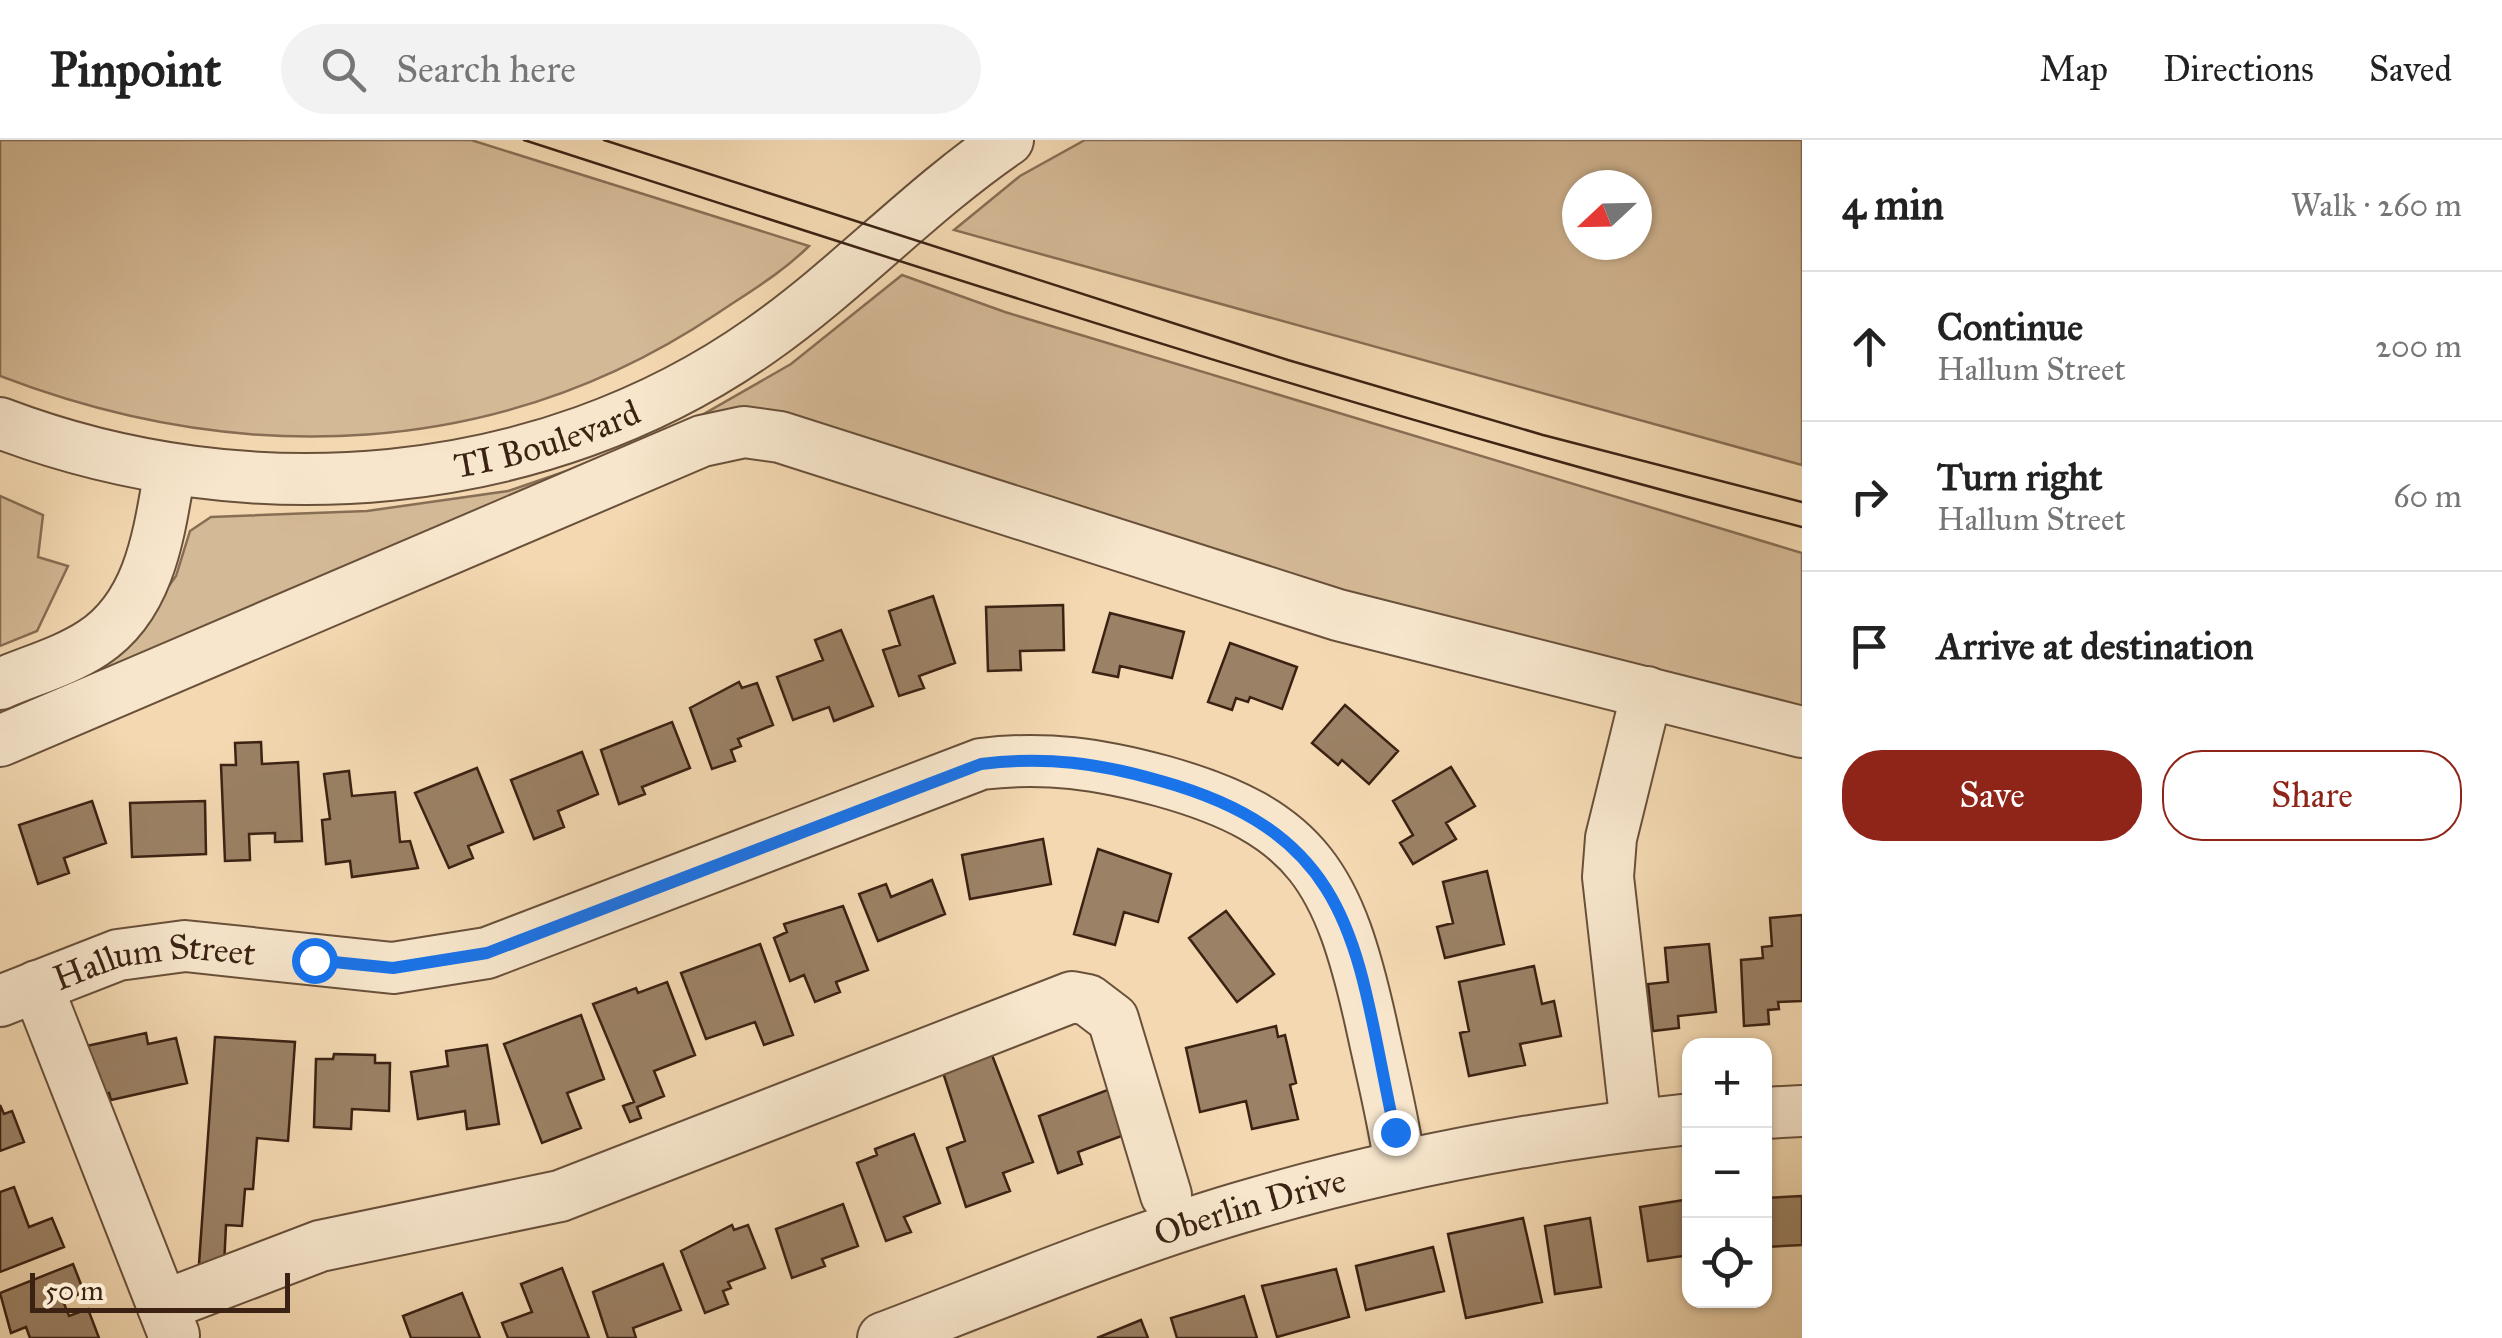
<!DOCTYPE html>
<html lang="en">
<head>
<meta charset="utf-8">
<style>
  :root { --surface:#fff; --page:#f2f2f2; --text:#222; --muted:#767676; --line:#e0e0e0; --accent:#8f2418 }
  body { margin:0; font-family:"IM FELL Great Primer",serif; background:var(--page); color:var(--text) }
  .controls { position:absolute; right:30px; bottom:30px; display:grid; overflow:hidden; border-radius:20px; box-shadow:0 2px 8px #0004 }
  .controls button { width:90px; height:90px; display:grid; place-items:center; padding:0; border:0; border-bottom:2px solid var(--line); background:var(--surface); color:var(--text); font:50px sans-serif }
  .compass { position:absolute; left:1562px; top:30px; width:90px; height:90px; border-radius:50%; background:var(--surface); box-shadow:0 2px 8px #0004; rotate:248deg }
  .scale { position:absolute; left:30px; bottom:25px; width:260px; box-sizing:border-box; padding-left:10px; border:5px solid #3b2213; border-top:0; font-size:28px; line-height:35px; white-space:nowrap; color:#3b2213; -webkit-text-stroke:8px #f7e6cc; paint-order:stroke }
  .stop { position:absolute; width:30px; height:30px; margin:-22px; border:8px solid #1a73e8; border-radius:50%; background:#fff }
  .stop.end { background:#1a73e8; border-color:#fff; box-shadow:0 2px 10px #0008 }
  .list { margin:0; padding:0; list-style:none }
  h2 { display:flex; justify-content:space-between; align-items:center; height:130px; margin:0; padding:0 40px; font-size:42px }
  h2 small { font-size:32px; font-weight:400; color:var(--muted) }
  .list li { display:grid; grid-template-columns:65px 1fr auto; gap:30px; align-items:center; box-sizing:border-box; height:150px; padding:0 40px; border-top:2px solid var(--line) }
  .list b { display:block; font-size:38px; white-space:nowrap }
  .list p { margin:0; font-size:32px; white-space:nowrap; color:var(--muted) }
  .list em { font-size:32px; font-style:normal; color:var(--muted) }
  .actions { display:flex; gap:20px; padding:30px 40px }
  .actions a { flex:1; padding:22px 0; border:2px solid var(--accent); border-radius:40px; text-align:center; font-size:35px; color:var(--accent) }
  .actions .main { background:var(--accent); color:#fff }
  .icon { flex:none; width:55px; height:55px; fill:none; stroke:currentColor; stroke-width:2; stroke-linecap:round; stroke-linejoin:round }
  .map { position:relative; flex:none; width:1802px; height:1198px; overflow:hidden }
  header { display:flex; align-items:center; gap:60px; box-sizing:border-box; height:140px; padding:0 50px; background:var(--surface); border-bottom:2px solid var(--line) }
  header strong { font-size:48px }
  nav { display:flex; gap:55px; margin-inline-start:auto; font-size:35px }
  .search { width:700px; height:90px; background:var(--page); display:flex; align-items:center; gap:25px; box-sizing:border-box; padding:0 35px; border-radius:55px; color:var(--muted); font-size:38px }
  main { display:flex }
  aside { flex:1; background:var(--surface) }
  .map>svg:first-child { display:block }
  .green { fill:#d4b996; stroke:#886e54; stroke-width:2.5; fill-rule:evenodd }
  .building { fill:#9b8165; stroke:#3b2213; stroke-width:2.5 }
  .lines { fill:none; stroke-linecap:round; stroke-linejoin:round }
  .minor-casing { stroke:#69503a; stroke-width:54 }
  .minor { stroke:#f7e6cc; stroke-width:50 }
  .tram { stroke:#3b2213; stroke-width:2.5 }
  .route { stroke:#1a73e8; stroke-width:12 }
  .labels { text-anchor:middle; dominant-baseline:central; stroke-width:10; stroke-linejoin:round; paint-order:stroke }
  .street-label { font-size:35px; fill:#3b2213; stroke:#f7e6cc }
</style>
</head>
<body>
<header>
<strong>Pinpoint</strong>
<div class="search"><svg class="icon" aria-label="search" viewBox="0 0 24 24"><circle cx="10" cy="10" r="6"/><path d="M15 15l6 6"/></svg>Search here</div>
<nav><a>Map</a><a>Directions</a><a>Saved</a></nav>
</header>
<main>
<div class="map">
<svg width="1802" height="1198" viewBox="0 0 1802 1198">
  <rect width="100%" height="100%" fill="#f3d8b1"/>
  <filter id="stains"><feTurbulence type="fractalNoise" baseFrequency=".002" numOctaves="4"/><feColorMatrix values="0 0 0 0 .2 0 0 0 0 .09 0 0 0 0 .02 0 0 0 .5 -.17"/></filter>
  <radialGradient id="worn" r=".72"><stop offset=".6" stop-color="#630" stop-opacity="0"/><stop offset="1" stop-color="#630" stop-opacity=".3"/></radialGradient>
  <path class="green" d="M0 0H471L809 106C782 133 749 152 718 173 499 320 242 329 0 236Z
    M1085 0H1802V325L954 90 1020 36ZM1577 45H1637V105H1577Z
    M902 135 1005 172 1802 413V580L1173 408 746 281 0 586V561L134 495 176 436 190 391 211 377 367 371 508 351 660 299 791 224Z
    M0 356 43 375 38 417 68 426 37 491 0 506Z"/>
  <path class="building" d="M933 456 955 523 919 536 924 548 899 556 883 510 900 505 889 471Z
    M1063 465 1064 510 1020 511 1021 530 988 531 986 467Z
    M1110 473 1184 492 1172 538 1120 526 1118 537 1093 532Z
    M841 490 873 566 834 581 829 567 793 580 777 537 823 520 815 500Z
    M1230 503 1297 527 1282 569 1250 557 1248 562 1236 558 1232 570 1208 562Z
    M739 542 742 548 757 543 773 585 738 599 741 606 731 610 735 621 712 629 690 568Z
    M1345 565 1398 611 1369 644 1342 620 1338 625 1312 603Z
    M672 582 690 628 642 647 645 654 619 664 601 610Z
    M261 602 262 624 298 622 302 701 275 702V693L249 694 250 720 225 721 221 625H236L235 603Z
    M582 612 598 654 558 671 564 687 534 699 511 640Z
    M1451 627 1475 666 1446 683 1456 699 1413 724 1400 703 1413 695 1393 661Z
    M477 628 503 692 468 706 473 718 449 728 415 653Z
    M349 631 352 656 395 652 400 702 410 701 418 728 352 737 350 721 326 724 322 680 330 679 324 634Z
    M92 661 106 703 64 718 69 733 38 744 19 685Z
    M205 661 206 714 132 717 130 663Z
    M1043 699 1051 744 970 759 962 715Z
    M1098 709 1171 734 1158 782 1124 772 1115 805 1074 794Z
    M1487 731 1504 804 1445 818 1437 787 1453 783 1443 742Z
    M932 740 945 774 878 801 859 754 886 744 891 757Z
    M843 766 868 830 836 842 840 852 815 862 804 835 790 841 774 798 787 792 784 784Z
    M1226 771 1274 834 1237 862 1189 798Z
    M1802 775V861L1778 862 1779 869 1768 870 1769 884 1744 886 1741 820 1763 818 1762 807 1772 806 1770 778Z
    M760 804 793 895 764 905 755 882 706 899 681 833Z
    M1709 804 1716 872 1678 876 1679 888 1653 891 1648 844 1668 842 1665 808Z
    M1534 826 1542 864 1554 861 1561 896 1520 904 1525 925 1469 936 1460 893 1469 891 1459 842Z
    M667 842 695 915 654 931 664 956 637 967 641 978 630 982 623 966 634 962 593 864 636 848 638 853Z
    M581 875 604 939 567 953 581 988 542 1003 504 904Z
    M1276 886 1278 897 1285 895 1296 943 1290 945 1298 979 1252 989 1246 961 1200 972 1186 908Z
    M146 893 148 904 176 898 187 943 111 960 109 953 93 957 82 907Z
    M215 897 295 902 288 1001 257 998 253 1049H245L242 1086 226 1085 224 1126 199 1124Z
    M987 902 1033 1022 1003 1033 1010 1051 966 1067 947 1008 965 1001 939 920Z
    M487 905 499 984 467 989 465 971 418 979 411 932 448 926 446 911Z
    M334 914 375 915V923H390L389 971 352 969 351 989 314 987 316 919H333Z
    M1110 949 1127 994 1078 1012 1082 1024 1058 1033 1039 976Z
    M0 965 4 974 12 971 24 1002 0 1011Z
    M914 994 940 1063 904 1077 911 1092 886 1101 857 1023 877 1015 875 1009Z
    M14 1047 29 1087 52 1078 64 1107 0 1132V1052Z
    M1802 1056V1105L1764 1107V1058Z
    M1690 1059V1115L1648 1121 1640 1067Z
    M843 1064 858 1106 822 1119 825 1126 792 1138 776 1089Z
    M1523 1078 1542 1162 1466 1178 1448 1094Z
    M1590 1078 1601 1147 1555 1154 1545 1086Z
    M732 1085 734 1090 748 1085 765 1128 728 1142 731 1148 723 1151 728 1164 705 1173 681 1111Z
    M1433 1107 1444 1151 1366 1170 1356 1126Z
    M73 1124 84 1152 63 1161 69 1176 88 1169 99 1198H30L26 1187 11 1193 0 1153Z
    M663 1124 681 1170 633 1188 636 1198H608L593 1152Z
    M562 1128 589 1198H508L502 1183 532 1172 521 1144Z
    M1336 1129 1349 1177 1277 1197 1262 1146Z
    M462 1153 480 1198H411L403 1176Z
    M1244 1156 1257 1198H1177L1171 1178Z
    M1141 1180 1148 1198H1097Z"/>
  <g class="lines">
    <defs>
      <g id="minor">
        <path id="s1" d="M0 283C247 377 541 355 761 200 848 139 920 60 1008 0"/>
        <path d="M0 544C30 531 66 521 93 503 151 465 159 392 170 330"/>
        <path d="M0 601 702 301 744 292 780 297 1338 475 1802 592"/>
        <path d="M37 846 174 1195"/>
        <path id="s2" d="M0 861 118 815 185 806 393 828 487 813 981 624C1046 616 1099 624 1162 641 1310 682 1339 741 1371 883 1381 930 1393 977 1400 1025"/>
        <path d="M1764 973 1802 971"/>
        <path d="M1636 985 1608 737 1611 698 1647 552"/>
        <path d="M163 1166 320 1106 560 1056 1072 857 1088 860 1113 879 1166 1055"/>
        <path id="s3" d="M883 1198C1007 1151 1129 1099 1256 1063 1398 1022 1542 995 1690 979"/>
      </g>
    </defs>
    <use href="#minor" class="minor-casing"/>
    <use href="#minor" class="minor"/>
    <path class="tram" d="M524 0C948 137 1370 276 1802 387
      M604 0 1288 220 1543 295 1802 362"/>
  </g>
  <g class="lines">
    <path class="route" d="M314 820 393 828 487 813 981 624C1046 616 1099 623 1161 641 1362 697 1356 816 1395 992"/>
  </g>
  <g class="labels">
    <g class="street-label">
      <text stroke="none"><textPath href="#s1" startOffset="558">TI Boulevard</textPath></text>
      <text stroke="none"><textPath href="#s2" startOffset="162">Hallum Street</textPath></text>
      <text stroke="none"><textPath href="#s3" startOffset="390">Oberlin Drive</textPath></text>
    </g>
  </g>
  <rect width="100%" height="100%" filter="url(#stains)"/>
  <rect width="100%" height="100%" fill="url(#worn)"/>
</svg>
<div class="controls">
<button>+</button>
<button>−</button>
<button><svg class="icon" aria-label="locate" viewBox="0 0 24 24"><circle cx="12" cy="12" r="6"/><path d="M12 2v4M12 18v4M2 12h4M18 12h4"/></svg></button>
</div>
<svg class="compass" viewBox="-18 -18 36 36"><path d="M0-13l5 13h-10z" fill="#e53935"/><path d="M0 13l5-13h-10z" fill="#767676"/></svg>
<div class="scale">50 m</div>
<div class="stop" style="left:314px;top:820px"></div>
<div class="stop end" style="left:1395px;top:992px"></div>
</div>
<aside>
<h2>4 min<small>Walk · 260 m</small></h2>
<ul class="list">
<li><svg class="icon" aria-label="ahead" viewBox="0 0 24 24"><path d="M12 20V5M6 11l6-6 6 6"/></svg><div><b>Continue</b><p>Hallum Street</p></div><em>200 m</em></li>
<li><svg class="icon" aria-label="right" viewBox="0 0 24 24"><path d="M7 20v-9h11M14 6l5 5-5 5"/></svg><div><b>Turn right</b><p>Hallum Street</p></div><em>60 m</em></li>
<li><svg class="icon" aria-label="arrive" viewBox="0 0 24 24"><path d="M6 21V4h12l-3 4 3 4H6"/></svg><div><b>Arrive at destination</b></div></li>
</ul>
<div class="actions"><a class="main">Save</a><a>Share</a></div>
</aside>
</main>
</body>
</html>
